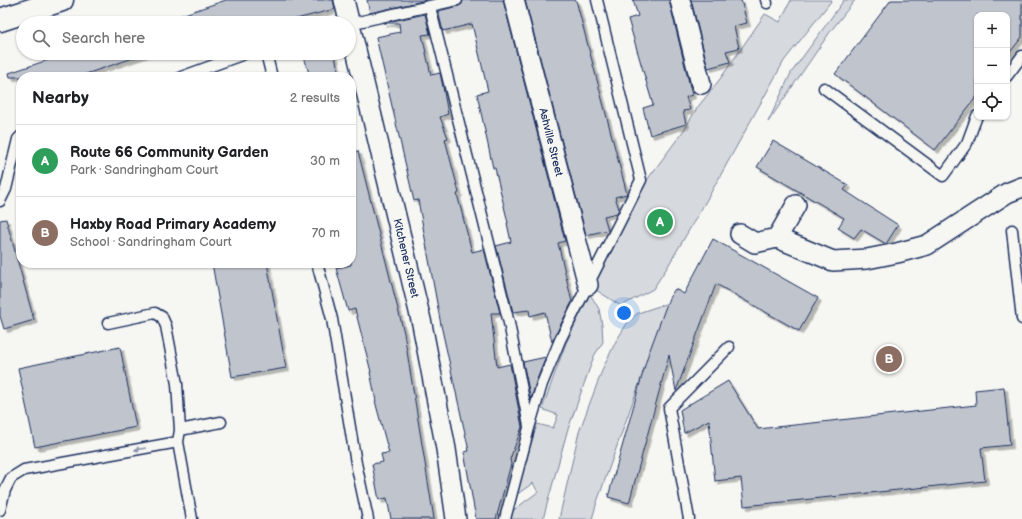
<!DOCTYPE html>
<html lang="en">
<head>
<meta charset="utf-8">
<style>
  :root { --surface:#fff; --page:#f6f6f6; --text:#202124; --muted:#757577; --line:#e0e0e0; --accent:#1f6fb2 }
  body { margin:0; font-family:"Balsamiq Sans",sans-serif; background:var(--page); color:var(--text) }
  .controls { position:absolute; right:12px; top:12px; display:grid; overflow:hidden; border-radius:8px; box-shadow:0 1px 3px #0004 }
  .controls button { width:36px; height:36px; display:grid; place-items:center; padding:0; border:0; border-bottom:1px solid var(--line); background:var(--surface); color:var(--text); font:20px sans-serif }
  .you { position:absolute; left:624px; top:313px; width:14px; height:14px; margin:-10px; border:3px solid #fff; border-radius:50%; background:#1a73e8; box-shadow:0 0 0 6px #1a73e833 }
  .badge { display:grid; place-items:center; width:26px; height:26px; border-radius:50%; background:var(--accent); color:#fff; font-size:13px; font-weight:700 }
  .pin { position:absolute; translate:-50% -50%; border:2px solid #fff; box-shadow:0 1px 4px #0006 }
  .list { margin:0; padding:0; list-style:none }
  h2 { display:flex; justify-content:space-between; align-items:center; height:52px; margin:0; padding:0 16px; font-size:17px }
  h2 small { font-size:13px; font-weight:400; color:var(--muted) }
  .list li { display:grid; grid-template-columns:26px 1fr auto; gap:12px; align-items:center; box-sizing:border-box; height:72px; padding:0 16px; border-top:1px solid var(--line) }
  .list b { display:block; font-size:15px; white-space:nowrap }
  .list p { margin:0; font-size:13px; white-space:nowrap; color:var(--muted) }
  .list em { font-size:13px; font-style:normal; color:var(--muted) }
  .icon { flex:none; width:22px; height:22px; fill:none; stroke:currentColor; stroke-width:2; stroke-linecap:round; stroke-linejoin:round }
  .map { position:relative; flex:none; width:1022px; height:519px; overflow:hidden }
  .search { position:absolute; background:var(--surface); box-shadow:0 1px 3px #0004; left:16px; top:16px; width:340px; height:44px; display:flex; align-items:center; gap:10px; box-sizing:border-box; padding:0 14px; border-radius:22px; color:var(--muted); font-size:15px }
  .panel { position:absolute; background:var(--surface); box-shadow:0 1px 3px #0004; left:16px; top:72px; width:340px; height:196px; border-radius:16px }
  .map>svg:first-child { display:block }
  .green { fill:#d6d9dd; stroke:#78849e }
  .building { fill:#c0c4cd; stroke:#1b2f5e; filter:url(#shadow) }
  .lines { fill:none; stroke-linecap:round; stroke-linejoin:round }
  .service-casing { stroke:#1b2f5e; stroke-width:13 }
  .minor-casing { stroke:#1b2f5e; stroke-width:22 }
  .tertiary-casing { stroke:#1b2f5e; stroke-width:25 }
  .service { stroke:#f6f6f2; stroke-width:10 }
  .minor { stroke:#f6f6f2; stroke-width:19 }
  .tertiary { stroke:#f6f6f2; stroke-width:22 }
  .oneway { fill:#8892a8 }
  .labels { text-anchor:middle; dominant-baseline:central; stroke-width:3; stroke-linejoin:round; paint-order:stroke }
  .street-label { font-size:11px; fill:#1b2f5e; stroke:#f6f6f2 }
</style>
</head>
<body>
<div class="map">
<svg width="1022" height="519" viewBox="0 0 1022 519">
  <defs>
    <filter id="shadow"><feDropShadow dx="3.5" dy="3.5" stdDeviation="0" flood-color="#0004"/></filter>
  </defs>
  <rect width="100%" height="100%" fill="#f6f6f2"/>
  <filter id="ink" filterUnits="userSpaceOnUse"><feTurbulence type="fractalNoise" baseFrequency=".025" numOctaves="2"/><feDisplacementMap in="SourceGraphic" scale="8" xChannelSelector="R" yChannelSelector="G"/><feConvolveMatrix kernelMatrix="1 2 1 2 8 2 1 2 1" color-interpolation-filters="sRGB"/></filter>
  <g filter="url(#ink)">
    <path class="green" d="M791 0H832L784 61 709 196 668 266 653 289 621 306 593 288 647 180 684 130 697 108 720 79 765 14 780 22Z
      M844 0H855L830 32 768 122 791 73Z
      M590 294 599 309 602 325 603 342 594 356 567 432 543 519H509L511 512 538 492 533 483 516 495 537 424 553 428 558 415 542 409 566 343Z
      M668 303 597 502 592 519H559L579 432 603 368 616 341 628 322 638 313Z"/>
    <path class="building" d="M226 0H333L335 9 281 23H158Z
      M367 0H427L370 13Z
      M463 0H503L565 241 558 243 572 302 552 342 545 312 530 316 529 310 513 312 496 246 511 242 507 223H508L495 168H493L477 94 488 91 472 24 443 31 438 11 459 6 462 4Z
      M525 0H576L627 194 615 197 619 209 617 213 604 216 608 230 586 235Z
      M633 0H669L692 95 686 97 690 110 683 111 686 124 650 135 643 108 653 105 628 19 638 16Z
      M691 0H741L747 23 734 26 739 48 726 51 730 62 708 68Z
      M891 0H1022V37L1007 56V15H977V96L935 150 835 74Z
      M425 14 430 34 422 35 431 75 440 73 443 87 448 114 440 117 448 138 445 139 459 193 457 194 472 252 484 249 500 313H491L497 367 510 364 522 427 510 459 511 464 496 519H476L464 452 469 451 441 325 418 200 414 201 376 37 400 32 399 23H383Z
      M69 53H148L77 77H10L9 73Z
      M303 53H334L340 77H310Z
      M773 141 848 185 844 190 898 225 886 244 861 229 854 238 838 228 844 218 757 167Z
      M358 151 404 333 434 519H391L387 498 379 500 372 464 383 462 381 454 389 453 375 401H376L370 372H371L355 309 348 311 336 268 351 265V152Z
      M6 219 34 320 4 329 0 316V220Z
      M713 239 818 298 799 331 716 284 676 391 669 355 629 503 608 497 647 358 669 298 675 289 684 294Z
      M212 263H267L286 368 232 377Z
      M120 347 136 427 35 447 18 368Z
      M546 357 536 382 531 400 523 362Z
      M728 381 758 429 976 405 975 390 1004 387 1010 445 981 448 985 481 744 506 741 478 715 481 709 420 684 433 680 410Z"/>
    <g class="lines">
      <defs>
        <path id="service" d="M766 0 767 3
          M430 7 509 323 529 426
          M349 24 457 0
          M266 53 272 77
          M1007 76 1022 56
          M181 77 247 53
          M824 88 943 176 967 143 977 116
          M0 201 6 189 18 139 21 136
          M1012 230 1022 319
          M317 263 332 319 356 463 368 519
          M108 323 155 313 162 317 166 326 177 384 180 430
          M0 510 5 490 11 478 24 470 178 442
          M192 519 178 442 180 430 221 422
          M505 519 529 428 542 384 560 340 641 180 597 0
          M689 519 669 408 729 347"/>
        <path id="minor" d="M344 0 422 324 446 449 456 519
          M514 0 588 285
          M680 0 701 84
          M740 234 755 243 777 238 833 261 867 259 897 253 927 245 1007 193 1022 187
          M777 238 796 205"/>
        <path id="tertiary" d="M0 20 62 0"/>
      </defs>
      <use href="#service" class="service-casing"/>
      <use href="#minor" class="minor-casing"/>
      <use href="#tertiary" class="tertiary-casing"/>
      <use href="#service" class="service"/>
      <use href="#minor" class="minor"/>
      <use href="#tertiary" class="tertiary"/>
    </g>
    <defs><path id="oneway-solid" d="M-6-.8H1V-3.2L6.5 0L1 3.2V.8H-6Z"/></defs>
    <use class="oneway" href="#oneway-solid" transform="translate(140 449) rotate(170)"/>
  </g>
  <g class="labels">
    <g class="street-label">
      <text transform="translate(551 142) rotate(76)">Ashville Street</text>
      <text transform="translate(406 258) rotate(77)">Kitchener Street</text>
    </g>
  </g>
</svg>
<div class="controls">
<button>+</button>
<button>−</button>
<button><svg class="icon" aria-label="locate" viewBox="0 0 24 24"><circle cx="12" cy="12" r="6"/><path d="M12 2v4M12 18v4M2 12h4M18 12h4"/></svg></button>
</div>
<div class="you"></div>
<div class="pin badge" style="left:660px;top:222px;background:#2e9e5b">A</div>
<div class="pin badge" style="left:889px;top:359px;background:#8d6e63">B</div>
<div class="search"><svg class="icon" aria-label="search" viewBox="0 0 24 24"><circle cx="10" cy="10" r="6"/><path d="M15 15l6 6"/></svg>Search here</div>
<section class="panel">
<h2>Nearby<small>2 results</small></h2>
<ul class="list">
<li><span class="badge" style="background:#2e9e5b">A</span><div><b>Route 66 Community Garden</b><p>Park · Sandringham Court</p></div><em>30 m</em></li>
<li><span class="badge" style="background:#8d6e63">B</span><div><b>Haxby Road Primary Academy</b><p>School · Sandringham Court</p></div><em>70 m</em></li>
</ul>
</section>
</div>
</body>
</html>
